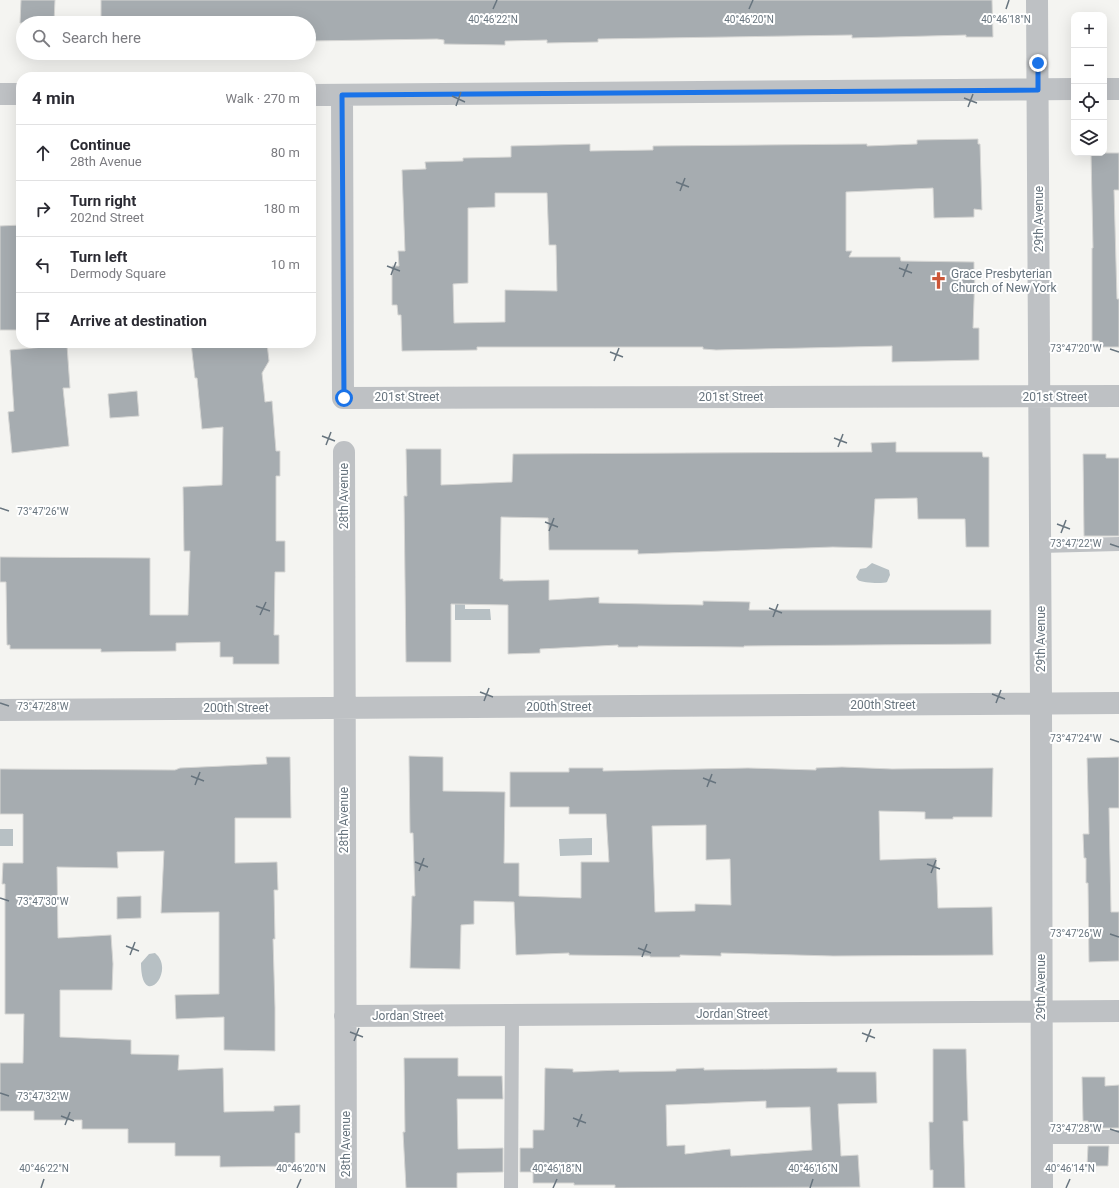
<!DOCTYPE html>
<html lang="en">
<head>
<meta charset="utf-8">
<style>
  :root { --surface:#fff; --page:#f2f2f3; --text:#2b2b33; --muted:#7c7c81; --line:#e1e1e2 }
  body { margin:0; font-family:Roboto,sans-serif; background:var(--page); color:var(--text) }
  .controls { position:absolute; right:12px; top:12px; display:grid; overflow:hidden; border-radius:8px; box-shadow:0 4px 16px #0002 }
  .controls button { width:36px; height:36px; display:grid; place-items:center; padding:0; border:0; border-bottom:1px solid var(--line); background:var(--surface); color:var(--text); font:20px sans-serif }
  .stop { position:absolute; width:12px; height:12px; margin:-9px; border:3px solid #1a73e8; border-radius:50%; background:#fff }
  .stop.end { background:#1a73e8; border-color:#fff; box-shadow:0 1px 4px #0008 }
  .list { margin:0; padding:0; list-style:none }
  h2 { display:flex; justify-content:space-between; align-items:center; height:52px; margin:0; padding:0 16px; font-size:17px }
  h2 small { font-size:13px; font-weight:400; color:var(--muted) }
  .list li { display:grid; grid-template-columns:26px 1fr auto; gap:12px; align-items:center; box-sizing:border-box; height:56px; padding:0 16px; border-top:1px solid var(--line) }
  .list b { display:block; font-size:15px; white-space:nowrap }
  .list p { margin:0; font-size:13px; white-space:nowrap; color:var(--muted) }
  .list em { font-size:13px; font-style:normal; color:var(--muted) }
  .icon { flex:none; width:22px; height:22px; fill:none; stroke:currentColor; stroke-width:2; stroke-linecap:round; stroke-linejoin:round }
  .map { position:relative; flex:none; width:1119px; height:1188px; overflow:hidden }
  .search { position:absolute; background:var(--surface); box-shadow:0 4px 16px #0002; left:16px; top:16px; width:300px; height:44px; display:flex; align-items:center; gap:10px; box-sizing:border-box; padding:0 14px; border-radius:22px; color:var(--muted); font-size:15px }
  .panel { position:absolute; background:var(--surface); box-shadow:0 4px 16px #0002; left:16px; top:72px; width:300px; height:276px; border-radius:16px }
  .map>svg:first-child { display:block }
  .water { fill:#b7c0c4 }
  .building { fill:#a6acb0; stroke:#d5d5d3; fill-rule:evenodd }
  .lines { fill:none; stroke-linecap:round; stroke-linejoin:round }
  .lane { stroke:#bec1c4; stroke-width:14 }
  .street { stroke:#bec1c4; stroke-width:22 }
  .route { stroke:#1a73e8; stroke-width:5 }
  .ticks { fill:none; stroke:#67747e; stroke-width:1.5 }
  .labels { text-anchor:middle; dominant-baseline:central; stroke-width:4; stroke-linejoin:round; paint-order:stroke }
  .street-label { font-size:12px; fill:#67747e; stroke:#fff }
  .poi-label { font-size:12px; fill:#67747e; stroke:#fff; text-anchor:start }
  .ticks-label { font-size:10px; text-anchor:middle; fill:#67747e; stroke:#fff; stroke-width:4; stroke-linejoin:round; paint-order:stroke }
</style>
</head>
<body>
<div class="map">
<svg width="1119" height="1188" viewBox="0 0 1119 1188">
  <rect width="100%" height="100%" fill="#f4f4f1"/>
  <path class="water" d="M872 563 889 570 890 575 887 582C883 584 862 583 858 580L856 577 860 569 866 568Z
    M455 603H465V609H490L491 620H455Z
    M0 829H13V846H0Z
    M592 838V855L560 856 559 839Z
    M155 953C177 971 141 1012 141 963L149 954Z"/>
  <path class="building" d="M21 0H55L54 23H20Z
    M101 0H992L993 37H966V35L852 38V35L598 39V42L547 43V40L505 41V45L444 44V40L437 39 309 41V23H101Z
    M978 139V144H980L982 210 974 209V217L934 218 933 188 846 192V251H852L849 257H900L901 261 974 262V272H975L973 328H979V360L892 362V346L716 350 703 349V347H477V350L402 351 401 315H398L397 305H392V266H399L398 251H405L402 170 426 169 425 162 463 161V158L511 157V146L590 144V151L653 150V146L867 144V146L917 144V140ZM495 193H547L549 245H556L557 291 505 290V322L454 323 453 284 468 283V208L495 207Z
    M1091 153H1119V190H1114L1117 299H1119V347H1099V341H1092V248H1093Z
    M21 225V330H0V226Z
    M191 343H267L269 361 262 373 265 402 272 401 276 451H280V476H276V541H285V572H275L274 635H279V664H233V657H220V642L176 643V651L101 652V649H10V645H7L6 582H0V557L150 558V615H188L190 551H184L183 487 222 485 223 427 202 429 197 378H195Z
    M67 345 70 388H63L69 446 12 453 8 412 14 411 10 350Z
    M137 391 139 416 110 418 108 394Z
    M896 442V452H982L983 457H989V547H966L965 519H918L917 498 875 499 872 548 833 547 638 554V550H549L548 518 501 517 500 579H503V581L549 580V600L599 597V603L703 605V601L750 602 749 610H991V644L744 646V647L638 646V647H618V645L540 649V653L508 654V605L451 604V662H406L404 496H407L406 449H441V485L512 482 513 454 872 452 871 443Z
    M1083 454H1106V458H1119V536H1084Z
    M409 756 443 757V791L505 792 504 863H519V896L581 898V862H609L606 814H569V807H510V772H569V768H603V771L748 768 816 770V768L842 767 892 769 993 768 992 817H953V819H925V812L879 811 880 860 936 858 938 908 992 907 993 955 833 956 721 953V956L680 955V957H650V956L569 955V953L516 955 514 902 474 901V924L461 925 460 969 410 968 412 896H415L413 833H410ZM706 825V860L730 859 731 905 695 904V911L655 912 652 826Z
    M266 757H290L291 818H235V863L277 862 278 890H274L275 939H273L275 1008V1051L224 1050V1017L176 1019 175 995 219 994V912L161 913 164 851 117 852 118 868 57 867 58 938 111 935 113 964 112 990H60V1037L131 1040V1054L179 1055 178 1070 223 1068 224 1112 266 1111H274V1106L300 1105V1133H295V1166L220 1167V1156H175V1143H128V1129H82V1120H34V1111H0V1063H23L24 1014H5V884H2L3 863H23V814H0V769L175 770 180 768 267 764Z
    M1119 757V808H1109L1111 912H1119V961L1089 962 1088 883H1086V858H1084L1083 834H1089L1087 758Z
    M141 896V918L117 919V897Z
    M933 1049H966L968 1121H963L965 1188H933V1170H930L929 1122H933Z
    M404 1058H458V1076H502L503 1099H457L458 1149 503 1148V1172L457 1173V1188H406L403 1132H405Z
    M545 1068 573 1069V1072L619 1070V1072L676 1071V1069L704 1068V1070L837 1068V1072H876L877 1103 838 1104 841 1156 858 1155 860 1187 615 1188V1185H574V1183H533V1172H520V1148H533V1130H544ZM766 1101V1108L810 1107 812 1150 731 1156 730 1149 685 1154V1145L667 1146 666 1105Z
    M1082 1077H1105V1086L1119 1085V1128H1088V1121H1083Z
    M1088 1146H1109L1108 1166H1087Z"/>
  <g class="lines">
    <path class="lane" d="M1040 546 1119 544
      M1043 1137H1119
      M511 1188 512 1015"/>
    <path class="street" d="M1037 0 1041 704 1042 1188
      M1104 89H1119
      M0 94H21
      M311 95 1074 89
      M342 95 343 398 1119 396
      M344 452 346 1188
      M0 710 1119 703
      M345 1016 1119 1011"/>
  </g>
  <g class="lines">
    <path class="route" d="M344 398 342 95 1038 90V63"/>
  </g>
  <path class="ticks" d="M493 9 497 0M749 9 753 0M1006 9 1009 0M452 96 465 102M964 98 977 103M456 106 461 92M968 107 973 94M676 182 689 187M680 191 685 178M387 266 400 271M899 268 912 273M391 275 396 262M903 277 908 264M1110 349 1119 352M610 352 623 357M614 361 619 348M322 436 335 441M834 438 847 443M326 445 331 432M838 447 843 434M0 508 9 511M545 522 558 527M1057 524 1070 529M549 531 554 518M1061 533 1066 520M1110 544 1119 547M256 606 270 611M769 608 782 613M260 615 266 602M773 617 778 604M480 692 493 697M992 694 1005 699M484 701 489 688M0 703 9 706M996 703 1001 690M1110 739 1119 742M191 776 204 781M703 778 716 783M195 785 200 772M707 787 712 774M415 862 428 867M927 864 940 869M419 871 424 858M931 873 936 860M0 898 9 901M1110 934 1119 937M126 946 139 951M638 948 651 953M130 955 135 942M642 957 647 944M350 1032 363 1037M862 1033 875 1038M354 1041 359 1028M866 1042 871 1029M0 1093 9 1096M61 1116 74 1121M573 1118 586 1123M65 1125 70 1112M577 1127 582 1114M1110 1129 1119 1132M41 1188 44 1179M297 1188 301 1179M553 1188 557 1179M810 1188 813 1179M1066 1188 1070 1179"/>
  <defs>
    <symbol id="church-bare" viewBox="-9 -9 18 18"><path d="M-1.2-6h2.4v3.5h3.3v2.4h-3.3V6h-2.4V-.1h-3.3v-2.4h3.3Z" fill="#cc5638" stroke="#fff" stroke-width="2.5" paint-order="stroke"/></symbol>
  </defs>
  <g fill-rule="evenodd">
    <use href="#church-bare" x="926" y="268" width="25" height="25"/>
  </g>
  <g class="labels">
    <g class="street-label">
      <text transform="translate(1039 219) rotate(-90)">29th Avenue</text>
      <text x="407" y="397">201st Street</text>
      <text x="731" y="397">201st Street</text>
      <text x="1055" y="397">201st Street</text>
      <text transform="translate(344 496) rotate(-90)">28th Avenue</text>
      <text transform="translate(1041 639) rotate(-90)">29th Avenue</text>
      <text x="883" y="705">200th Street</text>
      <text x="559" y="707">200th Street</text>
      <text x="236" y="708">200th Street</text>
      <text transform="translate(344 820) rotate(-90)">28th Avenue</text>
      <text transform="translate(1041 987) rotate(-90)">29th Avenue</text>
      <text x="732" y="1014">Jordan Street</text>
      <text x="408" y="1016">Jordan Street</text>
      <text transform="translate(346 1144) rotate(-90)">28th Avenue</text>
    </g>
    <g class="poi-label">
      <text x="951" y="274">Grace Presbyterian<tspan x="951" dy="14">Church of New York</tspan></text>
    </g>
  </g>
  <g class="ticks-label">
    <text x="493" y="23">40°46'22"N</text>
    <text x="749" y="23">40°46'20"N</text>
    <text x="1006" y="23">40°46'18"N</text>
    <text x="1076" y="352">73°47'20"W</text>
    <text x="43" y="515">73°47'26"W</text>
    <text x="1076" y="547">73°47'22"W</text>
    <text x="43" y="710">73°47'28"W</text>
    <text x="1076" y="742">73°47'24"W</text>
    <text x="43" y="905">73°47'30"W</text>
    <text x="1076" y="937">73°47'26"W</text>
    <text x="43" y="1100">73°47'32"W</text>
    <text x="1076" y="1132">73°47'28"W</text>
    <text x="44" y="1172">40°46'22"N</text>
    <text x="301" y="1172">40°46'20"N</text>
    <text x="557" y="1172">40°46'18"N</text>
    <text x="813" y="1172">40°46'16"N</text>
    <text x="1070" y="1172">40°46'14"N</text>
  </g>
</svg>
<div class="controls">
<button>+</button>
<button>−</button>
<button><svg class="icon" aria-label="locate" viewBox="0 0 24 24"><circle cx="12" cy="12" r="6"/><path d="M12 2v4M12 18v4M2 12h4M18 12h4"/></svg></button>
<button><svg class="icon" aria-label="layers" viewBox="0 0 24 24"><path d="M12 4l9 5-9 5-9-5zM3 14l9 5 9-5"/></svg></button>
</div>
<div class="stop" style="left:344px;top:398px"></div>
<div class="stop end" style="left:1038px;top:63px"></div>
<div class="search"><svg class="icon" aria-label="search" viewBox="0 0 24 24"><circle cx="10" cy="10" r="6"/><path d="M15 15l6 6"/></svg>Search here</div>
<section class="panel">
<h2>4 min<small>Walk · 270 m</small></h2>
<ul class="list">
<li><svg class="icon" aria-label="ahead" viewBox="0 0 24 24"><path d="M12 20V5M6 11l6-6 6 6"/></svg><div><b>Continue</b><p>28th Avenue</p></div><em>80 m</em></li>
<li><svg class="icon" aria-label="right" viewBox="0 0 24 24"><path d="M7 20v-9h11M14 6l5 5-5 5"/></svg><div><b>Turn right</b><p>202nd Street</p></div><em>180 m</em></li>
<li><svg class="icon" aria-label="left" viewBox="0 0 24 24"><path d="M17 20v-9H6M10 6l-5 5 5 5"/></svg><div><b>Turn left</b><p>Dermody Square</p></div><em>10 m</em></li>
<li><svg class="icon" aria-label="arrive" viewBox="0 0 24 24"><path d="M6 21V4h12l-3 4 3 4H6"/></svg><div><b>Arrive at destination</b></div></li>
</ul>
</section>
</div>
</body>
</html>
